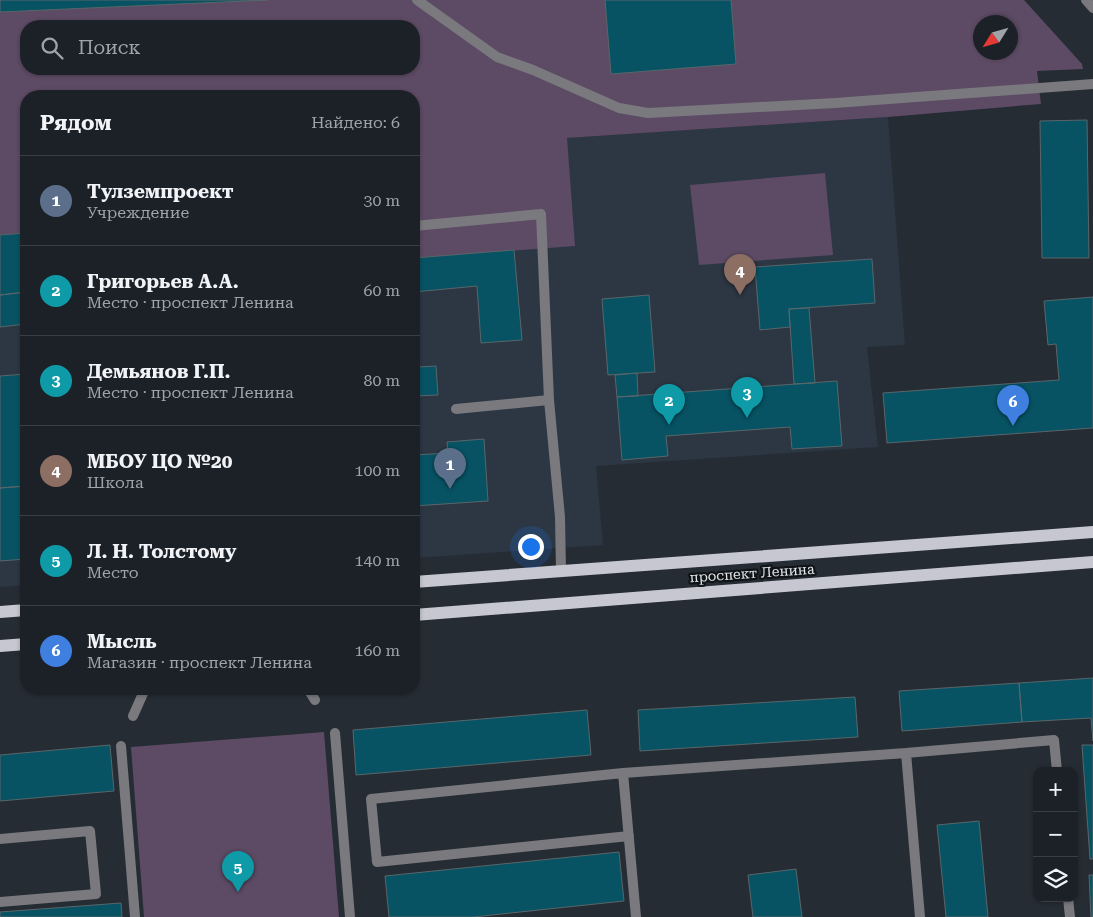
<!DOCTYPE html>
<html lang="ru">
<head>
<meta charset="utf-8">
<style>
  :root { --surface:#1c2127; --page:#25292f; --text:#f1f3f6; --muted:#a0a3a7; --line:#3a3e44; --accent:#8c9099 }
  body { margin:0; font-family:"Roboto Serif",serif; background:var(--page); color:var(--text) }
  .controls { position:absolute; right:15px; bottom:15px; display:grid; overflow:hidden; border-radius:10px; box-shadow:0 1px 4px #0004 }
  .controls button { width:45px; height:45px; display:grid; place-items:center; padding:0; border:0; border-bottom:1px solid var(--line); background:var(--surface); color:var(--text); font:25px sans-serif }
  .compass { position:absolute; left:973px; top:15px; width:45px; height:45px; border-radius:50%; background:var(--surface); box-shadow:0 1px 4px #0004; rotate:233deg }
  .you { position:absolute; left:530px; top:546px; width:18px; height:18px; margin:-12px; border:4px solid #fff; border-radius:50%; background:#1a73e8; box-shadow:0 0 0 8px #1a73e833 }
  .badge { display:grid; place-items:center; width:32px; height:32px; border-radius:50%; background:var(--accent); color:#fff; font-size:16px; font-weight:700 }
  .pin { position:absolute; translate:-50% -41px; filter:drop-shadow(0 1px 2px #0008) }
  .pin::after { content:''; position:absolute; top:26px; width:18px; height:15px; background:inherit; clip-path:polygon(0 0,100% 0,50% 100%) }
  .list { margin:0; padding:0; list-style:none }
  h2 { display:flex; justify-content:space-between; align-items:center; height:65px; margin:0; padding:0 20px; font-size:21px }
  h2 small { font-size:16px; font-weight:400; color:var(--muted) }
  .list li { display:grid; grid-template-columns:32px 1fr auto; gap:15px; align-items:center; box-sizing:border-box; height:90px; padding:0 20px; border-top:1px solid var(--line) }
  .list b { display:block; font-size:19px; white-space:nowrap }
  .list p { margin:0; font-size:16px; white-space:nowrap; color:var(--muted) }
  .list em { font-size:16px; font-style:normal; color:var(--muted) }
  .icon { flex:none; width:28px; height:28px; fill:none; stroke:currentColor; stroke-width:2; stroke-linecap:round; stroke-linejoin:round }
  .map { position:relative; flex:none; width:1093px; height:917px; overflow:hidden }
  .search { position:absolute; background:var(--surface); box-shadow:0 1px 4px #0004; left:20px; top:20px; width:400px; height:55px; display:flex; align-items:center; gap:12px; box-sizing:border-box; padding:0 18px; border-radius:20px; color:var(--muted); font-size:19px }
  .panel { position:absolute; background:var(--surface); box-shadow:0 1px 4px #0004; left:20px; top:90px; width:400px; height:605px; border-radius:20px }
  .map>svg:first-child { display:block }
  .built { fill:#2c3743 }
  .green { fill:#5d4a64; fill-rule:evenodd }
  .building { fill:#075364; stroke:#59666a }
  .lines { fill:none; stroke-linecap:round; stroke-linejoin:round }
  .lane { stroke:#79797e; stroke-width:10 }
  .street { stroke:#79797e; stroke-width:10 }
  .primary { stroke:#c7c7d2; stroke-width:12 }
  .labels { text-anchor:middle; dominant-baseline:central; stroke-width:4.5; stroke-linejoin:round; paint-order:stroke }
  .street-label { font-size:14px; fill:#e2e7ec; stroke:#111417 }
</style>
</head>
<body>
<div class="map">
<svg width="1093" height="917" viewBox="0 0 1093 917">
  <rect width="100%" height="100%" fill="#252c34"/>
  <path class="built" d="M888 117 905 345 867 347 878 447 596 466 603 545 414 558V258L514 250 567 138Z
    M26 292V585L0 587V295Z"/>
  <path class="green" d="M0 0H1024L1082 64 1083 69 1037 71 1041 104 888 117 567 138 575 246 414 258V96H26V233L0 235ZM980 22H1010V52H980ZM26 26H414V69H26Z
    M825 173 833 255 699 265 690 185Z
    M324 732 339 917H144L131 747Z"/>
  <path class="building" d="M0 0H268L0 12Z
    M605 0H731L736 64 611 74Z
    M1087 120 1089 258H1042L1040 121Z
    M26 233V292L0 295V235Z
    M514 250 522 340 481 343 477 286 414 292V258Z
    M872 259 875 303 789 309 790 327 760 330 755 267Z
    M26 292V324L0 327V295Z
    M649 295 655 372 608 375 602 299Z
    M1093 297V428L887 443 883 393 1059 380 1056 344 1048 345 1044 301Z
    M809 308 815 383 794 384 789 309Z
    M414 357H417L418 367 436 366 438 395 414 396Z
    M637 373 638 396 617 397 615 375Z
    M26 374V486L0 488V376Z
    M837 381 842 446 792 449 790 427 666 436 668 456 622 460 617 397Z
    M484 439 488 501 414 506V455L448 453 447 442Z
    M26 486V559L0 561V488Z
    M1093 678V741L1091 718 1022 722 1019 683Z
    M1019 683 1022 722 902 731 899 691Z
    M855 697 858 737 640 751 638 710Z
    M587 710 591 755 356 775 353 730Z
    M110 745 114 791 0 801V755Z
    M1082 745H1093V859H1090Z
    M979 821 988 917H946L937 825Z
    M619 852 624 901 473 917H389L385 876Z
    M796 869 802 917H753L748 875Z
    M1089 875H1093V917H1091Z
    M121 903 122 917H0V912Z"/>
  <g class="lines">
    <path class="lane" d="M417 0 497 57 533 70 619 108 648 113 835 103 1093 84
      M414 226 541 214 549 400 560 517 561 571
      M456 409 549 400
      M308 689 315 700
      M133 716 145 689
      M335 733 350 917
      M121 746 135 917
      M623 773 906 753
      M629 836 377 862 371 799 623 773 636 917
      M0 839 90 831 96 894 0 902
      M1068 898 1070 917
      M920 917 906 753 1054 740 1057 771"/>
    <path class="street" d="M1086 0 1093 8"/>
    <path class="primary" d="M414 582 1093 532
      M0 612 26 610
      M414 615 1093 562
      M0 646 26 644"/>
  </g>
  <g class="labels">
    <g class="street-label">
      <text transform="translate(752 573) rotate(-4)">проспект Ленина</text>
    </g>
  </g>
</svg>
<div class="controls">
<button>+</button>
<button>−</button>
<button><svg class="icon" aria-label="layers" viewBox="0 0 24 24"><path d="M12 4l9 5-9 5-9-5zM3 14l9 5 9-5"/></svg></button>
</div>
<svg class="compass" viewBox="-18 -18 36 36"><path d="M0-13l5 13h-10z" fill="#e53935"/><path d="M0 13l5-13h-10z" fill="#a0a3a7"/></svg>
<div class="you"></div>
<div class="pin badge" style="left:450px;top:489px;background:#5c6f8a">1</div>
<div class="pin badge" style="left:669px;top:425px;background:#0f9aa8">2</div>
<div class="pin badge" style="left:747px;top:418px;background:#0f9aa8">3</div>
<div class="pin badge" style="left:740px;top:295px;background:#8d6e63">4</div>
<div class="pin badge" style="left:238px;top:892px;background:#0f9aa8">5</div>
<div class="pin badge" style="left:1013px;top:426px;background:#3f7fe0">6</div>
<div class="search"><svg class="icon" aria-label="search" viewBox="0 0 24 24"><circle cx="10" cy="10" r="6"/><path d="M15 15l6 6"/></svg>Поиск</div>
<section class="panel">
<h2>Рядом<small>Найдено: 6</small></h2>
<ul class="list">
<li><span class="badge" style="background:#5c6f8a">1</span><div><b>Тулземпроект</b><p>Учреждение</p></div><em>30 m</em></li>
<li><span class="badge" style="background:#0f9aa8">2</span><div><b>Григорьев А.А.</b><p>Место · проспект Ленина</p></div><em>60 m</em></li>
<li><span class="badge" style="background:#0f9aa8">3</span><div><b>Демьянов Г.П.</b><p>Место · проспект Ленина</p></div><em>80 m</em></li>
<li><span class="badge" style="background:#8d6e63">4</span><div><b>МБОУ ЦО №20</b><p>Школа</p></div><em>100 m</em></li>
<li><span class="badge" style="background:#0f9aa8">5</span><div><b>Л. Н. Толстому</b><p>Место</p></div><em>140 m</em></li>
<li><span class="badge" style="background:#3f7fe0">6</span><div><b>Мысль</b><p>Магазин · проспект Ленина</p></div><em>160 m</em></li>
</ul>
</section>
</div>
</body>
</html>
